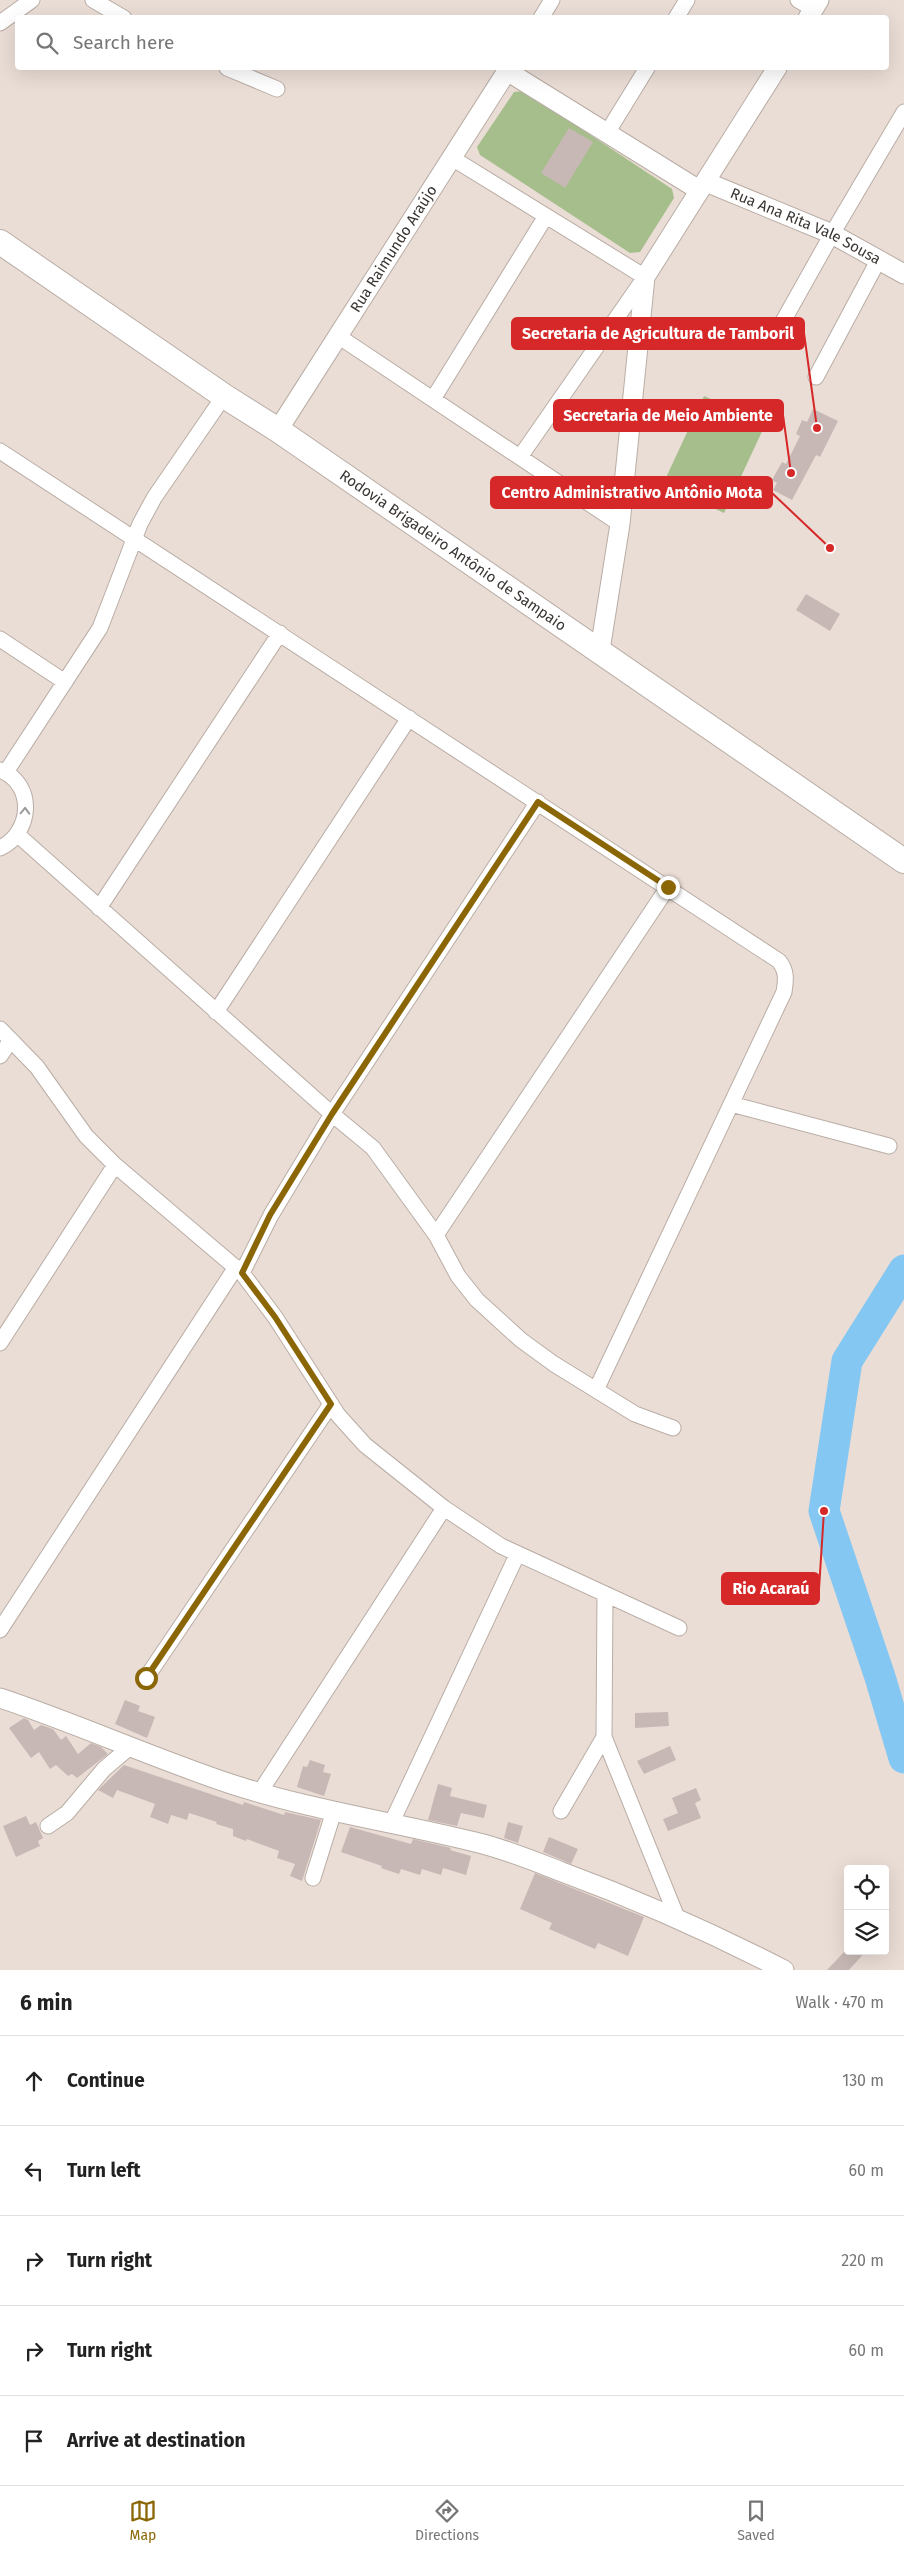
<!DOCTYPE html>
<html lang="en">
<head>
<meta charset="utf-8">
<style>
  :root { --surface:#fff; --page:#f6f6f6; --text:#222; --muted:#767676; --line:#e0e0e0; --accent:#8b6606 }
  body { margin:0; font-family:"Fira Sans",sans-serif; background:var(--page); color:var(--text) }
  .controls { position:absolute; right:15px; bottom:15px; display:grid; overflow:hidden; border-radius:5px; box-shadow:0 5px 20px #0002 }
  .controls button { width:45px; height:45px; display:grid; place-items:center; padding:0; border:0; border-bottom:1px solid var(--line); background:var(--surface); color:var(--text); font:25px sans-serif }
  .stop { position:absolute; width:15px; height:15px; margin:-11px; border:4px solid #8b6606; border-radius:50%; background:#fff }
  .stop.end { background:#8b6606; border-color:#fff; box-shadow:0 1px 5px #0008 }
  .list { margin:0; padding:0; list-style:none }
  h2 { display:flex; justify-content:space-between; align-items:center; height:65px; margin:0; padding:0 20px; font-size:21px }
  h2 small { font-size:16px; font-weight:400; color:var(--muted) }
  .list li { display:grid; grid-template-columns:32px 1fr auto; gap:15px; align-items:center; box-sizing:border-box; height:90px; padding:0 20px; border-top:1px solid var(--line) }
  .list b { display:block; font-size:19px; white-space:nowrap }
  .list em { font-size:16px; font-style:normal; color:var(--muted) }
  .icon { flex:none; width:28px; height:28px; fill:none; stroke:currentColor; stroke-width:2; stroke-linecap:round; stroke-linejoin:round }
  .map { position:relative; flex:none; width:904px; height:1970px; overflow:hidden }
  .search { position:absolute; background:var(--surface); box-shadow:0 5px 20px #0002; left:15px; right:15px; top:15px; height:55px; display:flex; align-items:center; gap:12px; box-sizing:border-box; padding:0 18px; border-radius:5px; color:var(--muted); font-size:19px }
  .sheet { height:515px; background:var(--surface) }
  nav { display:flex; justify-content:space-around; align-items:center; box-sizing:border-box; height:70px; border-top:1px solid var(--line); background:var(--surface); font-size:14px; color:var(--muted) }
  nav a { display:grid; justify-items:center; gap:2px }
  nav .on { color:var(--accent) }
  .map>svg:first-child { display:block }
  .green { fill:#a5be8b }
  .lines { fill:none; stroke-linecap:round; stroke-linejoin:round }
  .river { stroke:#83c7f2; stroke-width:31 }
  .building { fill:#c7b8b5 }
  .minor-casing { stroke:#b9ada5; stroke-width:17 }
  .tertiary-casing { stroke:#b9ada5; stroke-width:21 }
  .primary-casing { stroke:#b9ada5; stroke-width:26 }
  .minor { stroke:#fff; stroke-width:15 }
  .tertiary { stroke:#fff; stroke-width:19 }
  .primary { stroke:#fff; stroke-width:24 }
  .oneway { stroke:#9c9a98 }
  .route { stroke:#8b6606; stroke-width:6 }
  .labels { text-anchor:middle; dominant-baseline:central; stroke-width:4; stroke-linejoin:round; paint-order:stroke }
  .street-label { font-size:15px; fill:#3a3532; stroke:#fff }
  .leader { fill:none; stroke:#d62828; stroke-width:2 }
  .callout-dot { fill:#d62828; stroke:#fff; stroke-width:2 }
  .callout { fill:#d62828; stroke:#d62828; stroke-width:2 }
  .callout-label { font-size:16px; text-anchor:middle; font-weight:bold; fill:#fff }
</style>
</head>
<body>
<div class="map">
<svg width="904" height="1970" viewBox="0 0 904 1970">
  <rect width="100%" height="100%" fill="#eaddd6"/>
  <path class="green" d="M524 91 672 189 674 198 640 252 630 253 480 155 477 147 514 92Z
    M704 396 766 423 724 513 663 484Z"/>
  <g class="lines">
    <path class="river" d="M904 1270 847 1361 824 1511 880 1677 904 1758"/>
  </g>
  <path class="building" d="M569 128 593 142 565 188 541 173Z
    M813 409 838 421 820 457 816 455 792 500 773 490 777 483 772 480 782 462 786 464 800 436 796 434 802 420 807 422Z
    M806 594 840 614 830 631 796 610Z
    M125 1700 140 1706 138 1711 155 1717 147 1738 115 1724Z
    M668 1712 669 1726 635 1728V1713Z
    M24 1718 28 1720 34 1730 41 1725 53 1729 61 1740 66 1736 78 1754 91 1743 101 1747 108 1754 77 1778 72 1774 68 1776 56 1765 50 1769 39 1752 31 1758 9 1728Z
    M670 1746 676 1760 644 1774 637 1761Z
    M310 1760 325 1765 323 1772 331 1774 324 1796 297 1787 303 1766 307 1767Z
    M124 1765 243 1805 244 1802 284 1815 285 1812 321 1820 302 1881 290 1876 295 1864 277 1858 279 1851 247 1839 246 1841 233 1836V1829L216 1824 217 1822 189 1813 187 1820 171 1815 168 1824 150 1817 155 1804 117 1790 113 1798 98 1790Z
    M438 1784 452 1788 450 1796 487 1805 484 1818 461 1813 457 1826 428 1820Z
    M696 1788 701 1800 695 1803 701 1818 668 1831 663 1819 678 1813 672 1798Z
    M26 1816 30 1825 36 1822 43 1838 38 1841 40 1846 16 1857 3 1826Z
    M508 1822 523 1826 518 1843 504 1838Z
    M350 1827 411 1844 413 1839 451 1848 450 1850 471 1856 466 1875 443 1868 441 1875 422 1869 420 1875 401 1869 399 1874 381 1868 382 1866 341 1852Z
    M549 1837 578 1849 571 1864 543 1852Z
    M535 1873 644 1917 628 1956 598 1943 595 1949 549 1929 552 1923 520 1909Z
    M845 1951H866L849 1970H827Z"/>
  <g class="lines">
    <defs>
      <path id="minor" d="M93 0 124 18
        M798 0 813 9
        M541 18 552 0
        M676 18 687 0
        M0 23 32 0
        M227 68 277 89
        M607 133 647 68
        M452 158 645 277 520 457
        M338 336 620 524
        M772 341 832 234 904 112
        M816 377 879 259
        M433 399 546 216
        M0 451 779 961C787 971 786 980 784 992L596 1390
        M0 639 65 682
        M0 770C36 784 32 833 0 848
        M6 772 100 628 140 524 154 498 224 396
        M18 835 332 1114 373 1148 436 1235 458 1276 477 1300 521 1340 554 1364 635 1414 673 1428
        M99 908 280 633
        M216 1012 409 718
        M0 1029 37 1067 86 1136 115 1165 242 1273 275 1317 338 1415 365 1445 444 1508 501 1546 679 1628
        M0 1056 11 1040
        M731 1104 889 1146
        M436 1235 668 887
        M242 1273 271 1215 332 1114 538 802
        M0 1343 115 1165
        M605 1594 604 1737 678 1920
        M0 1630 236 1267
        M146 1678 331 1404
        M260 1792 444 1508
        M561 1811 604 1737
        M391 1824 517 1555
        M48 1826 67 1813 104 1769 130 1747
        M313 1878 334 1811"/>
      <g id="tertiary">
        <path d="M808 18 819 0"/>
        <path id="s1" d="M706 182 832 234 904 274"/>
        <path id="s2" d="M278 430 507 71 699 190"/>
        <path d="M600 650 620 524 645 277 777 68"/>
        <path d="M0 1698C78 1724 153 1758 231 1784 311 1810 394 1822 475 1842 505 1849 534 1861 562 1872 638 1900 712 1933 784 1970"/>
      </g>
      <g id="primary">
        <path id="s3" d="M0 242 224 396 278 430 904 861"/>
      </g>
    </defs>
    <use href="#minor" class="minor-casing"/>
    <use href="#tertiary" class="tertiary-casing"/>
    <use href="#primary" class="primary-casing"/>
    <use href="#minor" class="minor"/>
    <use href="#tertiary" class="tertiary"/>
    <use href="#primary" class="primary"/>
  </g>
  <defs><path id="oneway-chevron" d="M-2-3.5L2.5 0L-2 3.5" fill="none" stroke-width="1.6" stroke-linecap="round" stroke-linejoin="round" transform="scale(1.25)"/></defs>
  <use class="oneway" href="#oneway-chevron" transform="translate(25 811) rotate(-88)"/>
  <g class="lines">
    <path class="route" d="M146 1678 331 1404 275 1317 242 1273 270 1215 332 1114 538 802 668 887"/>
  </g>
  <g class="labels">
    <g class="street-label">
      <text stroke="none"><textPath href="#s1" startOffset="109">Rua Ana Rita Vale Sousa</textPath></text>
      <text stroke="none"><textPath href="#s2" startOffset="215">Rua Raimundo Araújo</textPath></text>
      <text stroke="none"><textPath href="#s3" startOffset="548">Rodovia Brigadeiro Antônio de Sampaio</textPath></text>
    </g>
  </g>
  <path class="leader" d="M817 428L804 333M791 473L783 415M830 548L772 493M824 1511L819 1589"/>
  <g class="callout-dot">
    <circle cx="817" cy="428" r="5"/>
    <circle cx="791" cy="473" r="5"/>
    <circle cx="830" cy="548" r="5"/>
    <circle cx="824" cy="1511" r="5"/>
  </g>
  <g class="callout">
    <rect x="512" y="318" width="292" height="31" rx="5"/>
    <rect x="554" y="400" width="229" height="31" rx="5"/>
    <rect x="491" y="477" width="281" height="31" rx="5"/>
    <rect x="722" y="1573" width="97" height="31" rx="5"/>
  </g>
  <g class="callout-label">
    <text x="658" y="339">Secretaria de Agricultura de Tamboril</text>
    <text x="668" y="421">Secretaria de Meio Ambiente</text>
    <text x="632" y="498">Centro Administrativo Antônio Mota</text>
    <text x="771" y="1594">Rio Acaraú</text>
  </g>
</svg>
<div class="controls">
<button><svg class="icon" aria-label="locate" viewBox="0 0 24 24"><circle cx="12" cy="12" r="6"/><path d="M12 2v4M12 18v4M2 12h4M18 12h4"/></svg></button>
<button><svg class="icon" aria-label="layers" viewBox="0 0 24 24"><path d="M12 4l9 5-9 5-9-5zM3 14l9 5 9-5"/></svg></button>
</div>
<div class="stop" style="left:146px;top:1678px"></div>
<div class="stop end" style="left:668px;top:887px"></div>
<div class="search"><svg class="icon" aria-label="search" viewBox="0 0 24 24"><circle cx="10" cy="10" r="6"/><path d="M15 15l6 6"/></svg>Search here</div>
</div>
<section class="sheet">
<h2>6 min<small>Walk · 470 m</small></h2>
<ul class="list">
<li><svg class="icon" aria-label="ahead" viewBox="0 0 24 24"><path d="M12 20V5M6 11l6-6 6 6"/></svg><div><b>Continue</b></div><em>130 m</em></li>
<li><svg class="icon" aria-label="left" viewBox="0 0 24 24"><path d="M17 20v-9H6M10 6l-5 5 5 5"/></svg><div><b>Turn left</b></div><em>60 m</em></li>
<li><svg class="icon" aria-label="right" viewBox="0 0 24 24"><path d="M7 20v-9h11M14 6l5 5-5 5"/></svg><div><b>Turn right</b></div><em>220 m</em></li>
<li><svg class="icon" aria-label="right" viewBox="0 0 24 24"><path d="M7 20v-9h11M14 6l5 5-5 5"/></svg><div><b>Turn right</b></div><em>60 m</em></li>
<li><svg class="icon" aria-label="arrive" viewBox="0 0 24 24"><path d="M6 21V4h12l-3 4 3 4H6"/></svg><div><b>Arrive at destination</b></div></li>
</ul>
</section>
<nav>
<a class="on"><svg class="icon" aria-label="map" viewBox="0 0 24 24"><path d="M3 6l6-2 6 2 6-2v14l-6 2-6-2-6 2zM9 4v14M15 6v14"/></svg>Map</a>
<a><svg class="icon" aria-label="directions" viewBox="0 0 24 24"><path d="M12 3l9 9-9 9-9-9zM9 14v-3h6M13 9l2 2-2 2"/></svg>Directions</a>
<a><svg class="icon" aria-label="saved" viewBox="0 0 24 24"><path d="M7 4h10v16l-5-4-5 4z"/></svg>Saved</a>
</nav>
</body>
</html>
